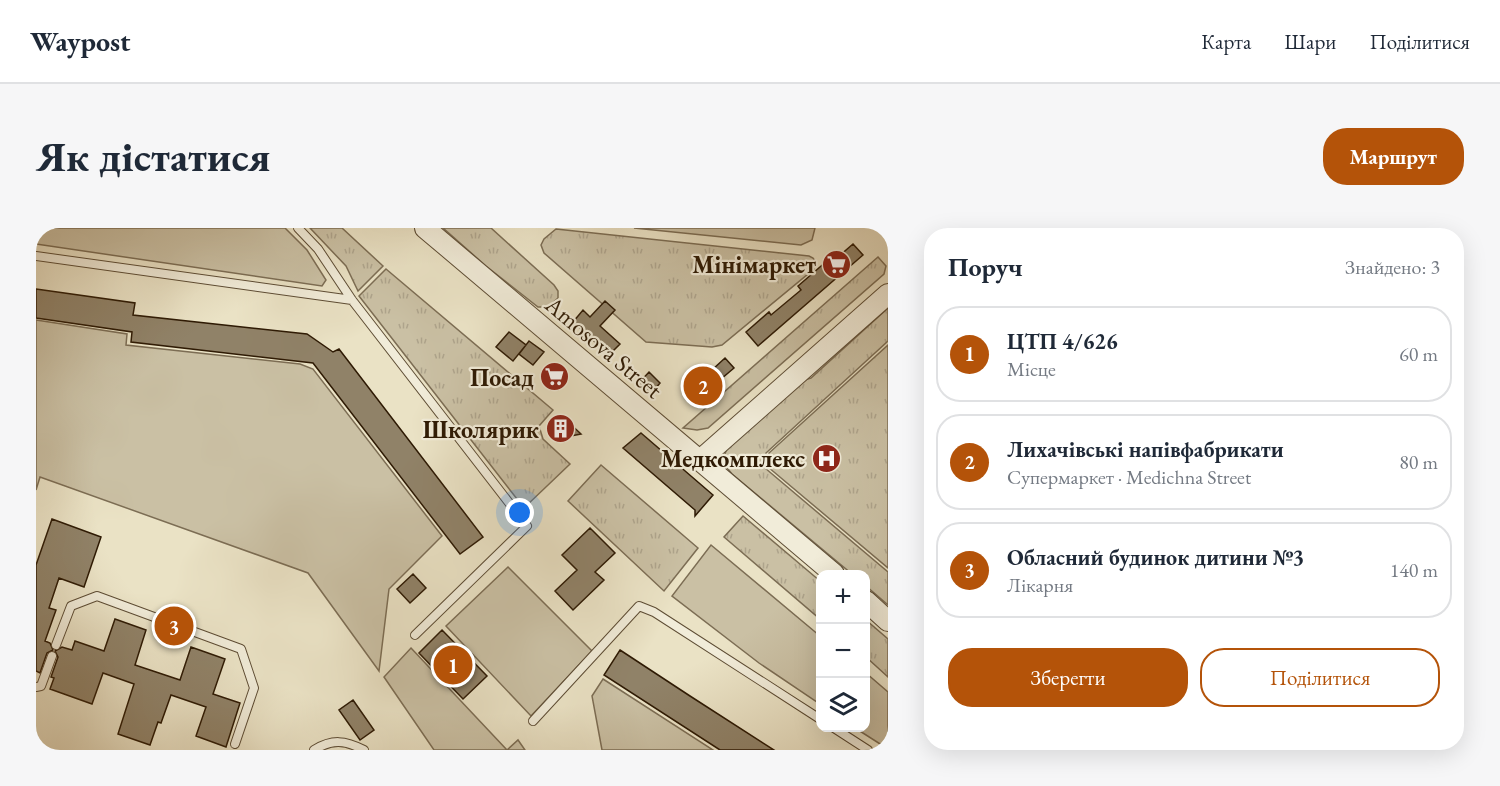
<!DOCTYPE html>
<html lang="uk">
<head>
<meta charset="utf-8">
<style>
  :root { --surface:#fff; --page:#f6f6f7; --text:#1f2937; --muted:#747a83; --line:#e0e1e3; --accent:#b45309 }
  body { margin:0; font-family:"EB Garamond",serif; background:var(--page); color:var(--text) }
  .controls { position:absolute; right:18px; bottom:18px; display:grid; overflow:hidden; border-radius:12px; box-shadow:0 6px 24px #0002 }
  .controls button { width:54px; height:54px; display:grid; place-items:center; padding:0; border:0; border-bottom:2px solid var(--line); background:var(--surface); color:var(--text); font:30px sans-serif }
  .you { position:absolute; left:484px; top:285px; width:21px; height:21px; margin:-15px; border:4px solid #fff; border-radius:50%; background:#1a73e8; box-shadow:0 0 0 9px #1a73e833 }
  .badge { display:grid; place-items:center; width:39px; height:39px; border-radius:50%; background:var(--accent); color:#fff; font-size:20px; font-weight:700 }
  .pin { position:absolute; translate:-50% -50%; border:3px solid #fff; box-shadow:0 2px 6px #0006 }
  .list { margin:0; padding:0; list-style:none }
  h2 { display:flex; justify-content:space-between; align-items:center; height:78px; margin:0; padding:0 24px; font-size:26px }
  h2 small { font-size:20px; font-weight:400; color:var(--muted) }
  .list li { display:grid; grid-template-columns:39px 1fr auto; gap:18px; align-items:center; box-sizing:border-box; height:96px; margin:0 12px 12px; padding:0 12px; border:2px solid var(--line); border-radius:24px }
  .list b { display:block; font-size:22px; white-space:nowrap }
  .list p { margin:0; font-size:20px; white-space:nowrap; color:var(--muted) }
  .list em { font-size:20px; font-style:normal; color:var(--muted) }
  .actions { display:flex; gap:12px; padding:18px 24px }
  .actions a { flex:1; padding:14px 0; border:2px solid var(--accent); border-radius:24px; text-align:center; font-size:21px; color:var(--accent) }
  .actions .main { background:var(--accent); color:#fff }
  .icon { flex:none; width:33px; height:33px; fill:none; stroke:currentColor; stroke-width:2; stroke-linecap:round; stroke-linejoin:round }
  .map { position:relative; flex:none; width:852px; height:522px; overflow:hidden; border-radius:24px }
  header { display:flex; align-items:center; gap:36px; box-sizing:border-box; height:84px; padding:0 30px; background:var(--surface); border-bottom:2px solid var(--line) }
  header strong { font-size:28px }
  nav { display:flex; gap:33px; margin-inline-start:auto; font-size:21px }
  .intro { display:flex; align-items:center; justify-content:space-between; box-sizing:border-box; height:144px; padding:0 36px }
  h1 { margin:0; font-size:42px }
  .button { padding:15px 27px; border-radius:24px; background:var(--accent); color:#fff; font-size:21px; font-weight:700 }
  main { display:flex; gap:36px; padding:0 36px }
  aside { flex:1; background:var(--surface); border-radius:24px; box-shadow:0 6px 24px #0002 }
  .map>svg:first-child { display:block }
  .grass { fill:url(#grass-tufts); stroke:#7c6d54; stroke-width:1.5 }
  .garden { fill:#cac0a4; stroke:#7c6d54; stroke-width:1.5 }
  .building { fill:#908268; stroke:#2e1a04; stroke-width:1.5 }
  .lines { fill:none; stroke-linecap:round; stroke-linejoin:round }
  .service-casing { stroke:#5d4c34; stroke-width:10 }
  .tertiary-casing { stroke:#5d4c34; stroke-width:22 }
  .service { stroke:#f1ecd9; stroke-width:8 }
  .tertiary { stroke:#f1ecd9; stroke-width:20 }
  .labels { text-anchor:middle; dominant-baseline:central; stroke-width:4.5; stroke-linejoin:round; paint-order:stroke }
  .poi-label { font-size:24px; font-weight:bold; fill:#2e1a04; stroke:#f1ecd9; text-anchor:end }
  .street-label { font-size:24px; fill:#2e1a04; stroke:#f1ecd9 }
</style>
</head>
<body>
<header>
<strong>Waypost</strong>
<nav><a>Карта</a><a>Шари</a><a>Поділитися</a></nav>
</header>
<div class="intro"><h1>Як дістатися</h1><a class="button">Маршрут</a></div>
<main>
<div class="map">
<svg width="852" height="522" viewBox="0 0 852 522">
  <defs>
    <pattern id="grass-tufts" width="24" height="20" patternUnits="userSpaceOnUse" patternTransform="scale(1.5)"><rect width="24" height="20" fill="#cac0a4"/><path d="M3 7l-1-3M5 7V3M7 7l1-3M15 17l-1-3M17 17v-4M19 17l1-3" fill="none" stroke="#aea48c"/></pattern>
  </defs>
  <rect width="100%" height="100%" fill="#eae2c5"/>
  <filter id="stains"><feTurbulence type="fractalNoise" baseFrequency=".00333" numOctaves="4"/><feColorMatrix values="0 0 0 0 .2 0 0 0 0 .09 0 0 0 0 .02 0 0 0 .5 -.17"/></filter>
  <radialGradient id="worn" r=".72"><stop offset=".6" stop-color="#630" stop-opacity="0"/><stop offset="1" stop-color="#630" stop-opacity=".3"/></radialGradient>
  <path class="grass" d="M274 0H306L347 38 322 63 310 38Z
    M407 0H455L518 57 522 63V70L512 79H502L450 38Z
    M520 1 773 28 777 30 779 33 778 41 686 117 676 119 610 114 508 25 505 17 508 11Z
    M842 29 850 38 848 46 672 200 661 202 647 200Z
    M350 41 517 182 503 198 507 211 534 236 488 280 323 68Z
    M852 80V113L730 225 729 240 852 344V377L830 358V346H816L696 246C689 238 685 231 691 221L765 153 775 150Z
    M852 117V340L732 239 733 225Z
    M565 237 662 320 628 363 532 273Z
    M707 288 784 353V391L688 309Z
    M830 392 852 411V449L830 429Z"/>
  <path class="garden" d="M0 0H249L271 22 290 52 286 58 0 16Z
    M598 0H779L776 12 765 17Z
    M0 92 91 106 90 117 264 136 277 141 406 308 353 361 343 443 272 345 4 249 0 262Z
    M675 317 784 408V476L723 435 636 368Z
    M472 339 556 423 495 488 410 398Z
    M375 420 471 522 482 512 489 522H398L348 449Z
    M830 445 852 464V521L819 500H830Z
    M567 451 677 522H566L556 468Z"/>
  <path class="building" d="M817 16 827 27 722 118 710 104 733 84 735 87 765 62 762 58 799 26 802 29Z
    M0 61 99 75 97 87 271 106 297 124 303 121 447 309 424 326 277 135 95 114 96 104 0 90Z
    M569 73 579 82 564 98 584 116 573 127 537 94 547 82 554 89Z
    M473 104 490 117 477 133 460 119Z
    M493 113 508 124 497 137 483 126Z
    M689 130 698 140 685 151 676 142Z
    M613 144 624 155 614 167 602 156Z
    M529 191 545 206 524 210 518 208 515 202 516 196 520 192Z
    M605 205 677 267 659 288V282L587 220Z
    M16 291 65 309 48 359 23 350 13 380 20 382 9 413 14 415 17 422 11 425 4 445 0 443V337Z
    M554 300 579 325 559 344 568 352 537 382 519 363 541 342 526 327Z
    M377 346 390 360 374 375 361 361Z
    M79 391 110 402 99 437 144 452 155 419 189 431 177 466 204 475 190 519 160 508 170 479 135 467 125 495 122 494 114 517 82 506 98 456 67 445 56 476 14 461 18 450 15 449 22 429 19 423 26 419 36 422 39 413 68 423Z
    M406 402 451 448 427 471 383 425Z
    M584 422 654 468 738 522H684L568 447Z
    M317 472 338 502 324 512 303 482Z"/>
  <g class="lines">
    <defs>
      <path id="service" d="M262 0 282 21 316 72 491 298 379 407
        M0 28 316 72
        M20 417 35 378 61 368 205 421 218 460 199 516
        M0 459 5 458 16 428
        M497 493 603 378 618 384 784 491
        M798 500 832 522
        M278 522C296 511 309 512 328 522"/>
      <path id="tertiary" d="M389 0 798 346
        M663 233 852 66
        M830 373 852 393"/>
    </defs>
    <use href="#service" class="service-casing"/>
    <use href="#tertiary" class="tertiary-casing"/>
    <use href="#service" class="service"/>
    <use href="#tertiary" class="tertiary"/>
  </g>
  <defs>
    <symbol id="supermarket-disc" viewBox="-11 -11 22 22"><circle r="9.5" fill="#8f2418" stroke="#f1ecd9"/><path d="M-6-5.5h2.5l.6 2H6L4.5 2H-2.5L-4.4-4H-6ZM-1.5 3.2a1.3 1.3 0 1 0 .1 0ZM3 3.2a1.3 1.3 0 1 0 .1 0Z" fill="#fff"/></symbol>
    <symbol id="building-disc" viewBox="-11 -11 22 22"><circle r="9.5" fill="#8f2418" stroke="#f1ecd9"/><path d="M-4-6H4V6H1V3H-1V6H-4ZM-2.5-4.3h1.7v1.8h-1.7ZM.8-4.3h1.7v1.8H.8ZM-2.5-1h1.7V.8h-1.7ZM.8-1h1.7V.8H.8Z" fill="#fff"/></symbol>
    <symbol id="hospital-disc" viewBox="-11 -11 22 22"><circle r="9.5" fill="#8f2418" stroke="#f1ecd9"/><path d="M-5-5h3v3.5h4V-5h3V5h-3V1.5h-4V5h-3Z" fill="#fff"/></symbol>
  </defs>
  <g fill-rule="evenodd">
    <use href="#supermarket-disc" x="784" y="20" width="33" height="33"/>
    <use href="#supermarket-disc" x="502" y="132" width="33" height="33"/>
    <use href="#building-disc" x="508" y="184" width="33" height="33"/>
    <use href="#hospital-disc" x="774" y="214" width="33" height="33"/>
  </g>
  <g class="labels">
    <g class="poi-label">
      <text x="780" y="36">Мінімаркет</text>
      <text x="498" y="149">Посад</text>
      <text x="503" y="201">Школярик</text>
      <text x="769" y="230">Медкомплекс</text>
    </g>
    <g class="street-label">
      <text transform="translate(568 119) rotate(40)">Amosova Street</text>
    </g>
  </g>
  <rect width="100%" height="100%" filter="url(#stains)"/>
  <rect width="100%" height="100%" fill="url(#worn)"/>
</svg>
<div class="controls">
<button>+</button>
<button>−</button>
<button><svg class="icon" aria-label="layers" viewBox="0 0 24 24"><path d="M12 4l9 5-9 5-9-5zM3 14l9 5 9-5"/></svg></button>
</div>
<div class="you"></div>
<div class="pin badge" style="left:417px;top:437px">1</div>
<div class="pin badge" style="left:667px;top:158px">2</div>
<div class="pin badge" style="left:138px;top:398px">3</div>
</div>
<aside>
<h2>Поруч<small>Знайдено: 3</small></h2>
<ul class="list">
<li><span class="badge">1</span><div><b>ЦТП 4/626</b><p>Місце</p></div><em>60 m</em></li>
<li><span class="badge">2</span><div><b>Лихачівські напівфабрикати</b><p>Супермаркет · Medichna Street</p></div><em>80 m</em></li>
<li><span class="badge">3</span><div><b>Обласний будинок дитини №3</b><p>Лікарня</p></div><em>140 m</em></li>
</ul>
<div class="actions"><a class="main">Зберегти</a><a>Поділитися</a></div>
</aside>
</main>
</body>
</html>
